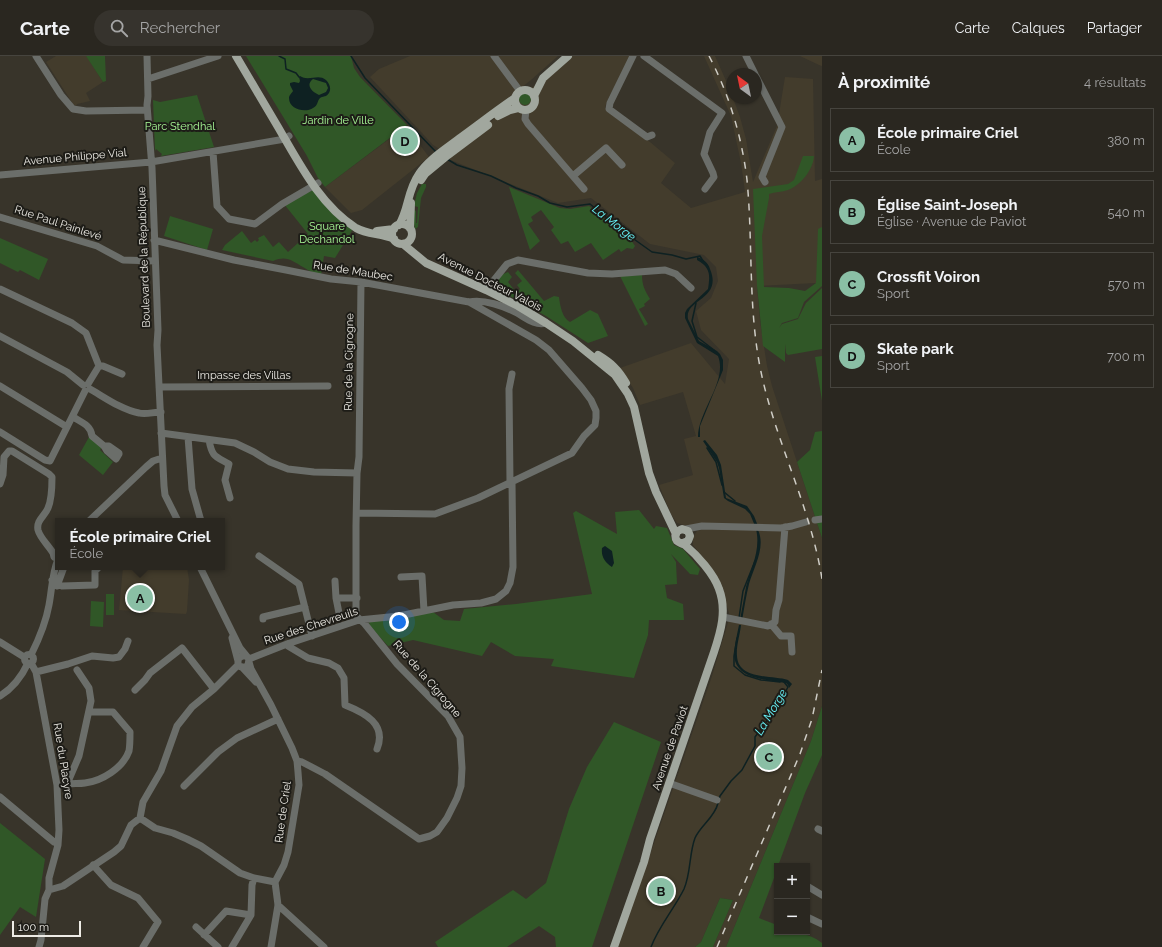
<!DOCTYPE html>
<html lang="fr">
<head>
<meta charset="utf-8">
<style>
  :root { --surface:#2a2720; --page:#36332d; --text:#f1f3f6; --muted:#a5a5a5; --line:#46443e; --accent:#8abfa5 }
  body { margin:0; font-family:Raleway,sans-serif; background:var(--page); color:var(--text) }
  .controls { position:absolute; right:12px; bottom:12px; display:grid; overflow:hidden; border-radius:0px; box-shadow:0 1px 3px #0004 }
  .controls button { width:36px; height:36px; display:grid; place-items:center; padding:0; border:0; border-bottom:1px solid var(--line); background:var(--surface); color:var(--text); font:20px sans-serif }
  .compass { position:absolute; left:726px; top:12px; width:36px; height:36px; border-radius:50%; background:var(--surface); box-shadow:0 1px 3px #0004; rotate:327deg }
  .scale { position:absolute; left:12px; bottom:10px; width:69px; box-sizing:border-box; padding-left:4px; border:2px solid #eeece6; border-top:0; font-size:11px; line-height:14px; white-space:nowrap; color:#eeece6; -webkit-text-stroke:3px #1d1c17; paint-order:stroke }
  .you { position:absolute; left:399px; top:566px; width:14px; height:14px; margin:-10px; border:3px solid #fff; border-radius:50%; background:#1a73e8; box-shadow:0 0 0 6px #1a73e833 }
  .badge { display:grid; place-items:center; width:26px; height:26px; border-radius:50%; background:var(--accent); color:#111; font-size:13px; font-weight:700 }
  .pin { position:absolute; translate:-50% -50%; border:2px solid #fff; box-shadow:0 1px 4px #0006 }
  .popup { position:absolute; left:55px; top:462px; width:170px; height:52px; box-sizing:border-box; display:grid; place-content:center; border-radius:0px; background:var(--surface); filter:drop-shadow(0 1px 3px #0005); font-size:13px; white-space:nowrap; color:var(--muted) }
  .popup b { font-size:15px; color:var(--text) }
  .popup::after { content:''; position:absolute; left:50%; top:100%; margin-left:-8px; border:8px solid transparent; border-top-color:var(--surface) }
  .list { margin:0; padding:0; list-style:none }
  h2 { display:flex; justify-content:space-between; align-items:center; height:52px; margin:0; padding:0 16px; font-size:17px }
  h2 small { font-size:13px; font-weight:400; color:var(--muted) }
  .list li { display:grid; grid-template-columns:26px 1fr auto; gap:12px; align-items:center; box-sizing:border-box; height:64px; margin:0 8px 8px; padding:0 8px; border:1px solid var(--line); border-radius:0px }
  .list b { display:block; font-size:15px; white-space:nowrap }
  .list p { margin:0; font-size:13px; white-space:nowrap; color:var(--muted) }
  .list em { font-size:13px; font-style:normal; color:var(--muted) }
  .icon { flex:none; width:22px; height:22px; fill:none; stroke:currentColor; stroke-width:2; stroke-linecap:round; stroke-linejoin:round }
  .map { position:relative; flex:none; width:822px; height:891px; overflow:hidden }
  header { display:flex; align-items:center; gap:24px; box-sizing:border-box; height:56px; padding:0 20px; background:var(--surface); border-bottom:1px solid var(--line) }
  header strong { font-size:19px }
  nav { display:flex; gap:22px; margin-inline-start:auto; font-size:14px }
  .search { width:280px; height:36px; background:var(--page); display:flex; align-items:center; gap:10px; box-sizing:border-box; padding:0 14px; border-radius:22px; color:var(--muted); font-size:15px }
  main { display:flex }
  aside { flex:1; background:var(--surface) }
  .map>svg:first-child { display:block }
  .built { fill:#433c2c }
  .green { fill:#305727 }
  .water { fill:#0e2122; fill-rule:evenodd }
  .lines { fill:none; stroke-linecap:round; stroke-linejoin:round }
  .stream { stroke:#0e2122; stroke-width:1.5 }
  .minor { stroke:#6b6e6a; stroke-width:7 }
  .major { stroke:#a1a79e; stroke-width:8 }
  .rail { stroke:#cfcdc6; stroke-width:1.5; stroke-dasharray:7 7; stroke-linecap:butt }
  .labels { text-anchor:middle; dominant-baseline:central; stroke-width:4; stroke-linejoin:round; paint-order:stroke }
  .park-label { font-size:11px; fill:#a9fa97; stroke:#1d1c17 }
  .street-label { font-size:11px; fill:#eeece6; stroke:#1d1c17 }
  .water-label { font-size:12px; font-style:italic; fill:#68f8fd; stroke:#1d1c17 }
</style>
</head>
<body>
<header>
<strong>Carte</strong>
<div class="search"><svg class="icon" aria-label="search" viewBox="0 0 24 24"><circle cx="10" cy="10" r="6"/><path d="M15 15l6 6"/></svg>Rechercher</div>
<nav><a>Carte</a><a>Calques</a><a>Partager</a></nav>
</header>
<main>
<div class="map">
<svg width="822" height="891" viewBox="0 0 822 891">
  <rect width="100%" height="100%" fill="#38342a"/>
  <path class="built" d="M56 0H86L88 2 103 26 86 37 90 45 77 48 76 50 73 48 46 6Z
    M410 0H558L531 24 441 94 433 89 422 77 370 21 379 13Z
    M573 0H630L607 45 605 52 650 86 675 107 661 127 691 152 745 136 741 107 731 60 704 0H715L731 36 732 42H733L740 61 746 83 753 126 777 70 785 21 813 23 815 125 822 123V215L816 227 757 230 760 265 767 310 772 330 822 482V650L811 685 726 891H713L733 844 720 842 701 886 695 891H618L712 620 730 560 719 526 712 513 693 489V481L697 475 701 474 677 467 671 458 659 429 693 419 684 383 696 380 683 336 640 349 633 332 620 312 691 287 725 328 729 303 701 274 696 255 711 242 718 225 716 211 704 199 650 188 591 142 558 147 448 103 511 48Z
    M800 0H822V10L819 9Z
    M392 81 407 99 420 89 429 101 362 154 351 157 325 131Z
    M123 511H187L189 524 187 555 186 558 119 554Z"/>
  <path class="green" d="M86 0H105L106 25 103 26Z
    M246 0H351L354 12 360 21 407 69 325 131 318 122 307 100Z
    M519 43a6 6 0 1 1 12 0a6 6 0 1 1-12 0Z
    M197 39 214 91 161 100 162 98 156 93 155 95 153 44 160 46Z
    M403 73 419 89 407 99 392 81Z
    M803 100H814C813 114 801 129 788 134 782 136 775 136 769 138V142L762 180 764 231 789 232 805 235 816 227 818 173 822 171V230L804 246 798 262 782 267 779 272 782 268 798 263 806 247 822 232V293L788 299 786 297 785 288V306L763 290 757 230 753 133 788 128 794 124Z
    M422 128H426V131L421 142 418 171 415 173 414 168V154L416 155V167H417L418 151 414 150 417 137Z
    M509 131 560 152 570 153 589 150 631 184 635 190 633 193 627 192 621 196 619 193 603 204 591 187 575 196 568 185 561 188 551 174 554 171 541 154 531 161 533 165 528 168 540 185 530 194Z
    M315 133 353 173 335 202 324 200 321 220C315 217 309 215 303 211 292 205 287 199 273 205L222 194 225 189 242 175 251 187 255 184 257 186 259 184 258 182 264 179 273 191 279 186 288 196 308 178 284 148Z
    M170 160 213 173 207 194 164 180Z
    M0 182 48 203 39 224 20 214 18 216 0 207Z
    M518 214 544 245 554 240 559 241C560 249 562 262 570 266L590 254 598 258 608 280 588 287 546 260 492 230 501 219 508 216 512 221 508 226 516 236 520 233 517 229 522 225 515 217Z
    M642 219C642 229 645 235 650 243L644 248 645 250 639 253 648 268 645 270 620 220Z
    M822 300V345L815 301Z
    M822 375V482L797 406 810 394 815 376Z
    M89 381 102 391 100 394 113 406 103 419 79 399Z
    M639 454 654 473 656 470 667 472 674 489 683 493 700 513 698 519 690 518 671 498 676 506 677 528 665 529 667 542 683 548 684 564H649L648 579 634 622 551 610 554 603 515 600 491 586 482 600 413 584 388 590 370 570 369 566 433 556 444 564 460 565 464 553 516 548 592 538 573 457 576 455 617 478 615 456Z
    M106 538H114V559H106Z
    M91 545 104 546 103 571 90 570Z
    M822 650V699L805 737 778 810H777V814L759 862 777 869V876C794 876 808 876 822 887V891H726L811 685Z
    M614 666 661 686 592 891H556L555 881 539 870 507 891H438L435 886 513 834 526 843 546 827 569 753 587 711Z
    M0 767 45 803 36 861 20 851 0 879Z
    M720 842 733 844 713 891H695L701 886Z"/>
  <path class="water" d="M300 20C309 26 318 17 326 24 331 29 332 36 326 40 325 40 321 41 320 42 317 45 318 50 313 52 306 57 289 54 289 42 289 39 292 37 293 35L290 29V27L294 26 299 27 300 25 299 21ZM313 23 326 27 328 32 326 36 319 39C312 36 305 29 313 23Z
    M697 201C703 203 708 206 710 213 723 244 684 243 688 263L699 285 717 295 720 298 723 304V314L700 370V381H698C698 355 728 325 718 300L697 287 685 262V257L687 253 708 233C710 219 711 212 697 204Z
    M705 384 717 399 721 409 726 442 747 450 754 460 758 470H755L750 458 745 453 728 445 724 442 719 412 717 406 703 385Z
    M756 473 758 474C766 491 754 511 749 528 746 540 744 553 742 565L740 564C742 553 744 542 746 531 751 511 761 494 756 473Z
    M605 490 612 495 614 507 612 511C605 506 601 501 602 492Z
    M739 569H741C740 579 736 590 737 600 738 624 772 619 788 624L792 628 789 632 788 629 786 627C766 623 734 624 734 597 735 588 737 578 739 569Z"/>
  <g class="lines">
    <path class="stream" d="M279 0 285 3 286 13 296 17 299 21
      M351 0 365 22 436 96
      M447 103 457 109 491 120 516 132 538 140 550 147 567 151 590 148 624 176 652 196 672 199 686 203 700 200 703 205
      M696 247 692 265 697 281 714 294
      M707 392 716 406 722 429
      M724 436 735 445
      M739 562 743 535 755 505
      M737 582 734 600V610L745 619 761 624 780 626
      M719 743 720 740 731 725 742 714 755 690V681L777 651 788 631 784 626
      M651 891C659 870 674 853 684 833 691 817 689 798 695 782 701 769 715 761 718 747"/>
    <path class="minor" d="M36 0 61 39 73 53 86 55 147 54
      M147 0 148 40 147 49 152 112 158 274 157 289 164 430 165 439 178 465
      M494 0 520 35
      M633 0 610 47 609 53 647 81 652 79
      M644 0 722 57 710 76 704 98 713 117 714 121 705 133
      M746 0 755 18
      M756 20 782 71 762 121 765 126
      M148 23 218 0
      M526 54 525 63 528 68 584 133
      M213 96 217 150 229 163 255 168 282 148 318 127
      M0 119 151 106 285 83 289 80
      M573 120 606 92 622 109
      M0 161 97 190 123 204 155 205
      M154 184 234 204 286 214 331 223 361 226 469 246C484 243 504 250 517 257 526 262 535 270 546 267
      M0 233 72 267 86 277 99 310 88 328
      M486 234 507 208 518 204 588 217 612 218 665 214 676 218 691 232
      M0 280 67 316 83 329
      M99 310H103L122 318
      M0 330 67 371
      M159 331 328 330
      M90 333C104 341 122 354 139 357 146 359 153 356 161 356
      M73 361C81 366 91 369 92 380L104 390 107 395 116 403 119 398V397L109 390H104
      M0 376 45 404 50 405 85 335
      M161 377 235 387 254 396 270 406 288 413 314 416 357 417
      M188 381 192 433 201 465
      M209 384C212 401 215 400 229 408L225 424 230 442
      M510 427 509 333 512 318
      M0 428 3 419 4 401 9 395H12L49 418 52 421C52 431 52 443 48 452 45 460 36 464 38 474 40 482 49 490 53 497L54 501 58 503
      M357 457 435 458 478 442 572 397 584 380 595 369 596 362V355L591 344 582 332 549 294 536 284 469 246
      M815 464 822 463
      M89 465 146 411 153 405 162 402
      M686 473 702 470 781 472 792 470 806 466
      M259 500 299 528 312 580
      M200 511 240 592 249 603 248 609C245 612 241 612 238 609V603L242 600H245
      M401 521 422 520 424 555
      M52 524 62 530 95 529V515L99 511
      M335 525 336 542 339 557
      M57 530 64 511
      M336 542H357
      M723 561 768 570 775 566 776 554 779 544 785 471
      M263 563V561L305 551
      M771 568 781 580H791L792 596
      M232 582 238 605
      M0 586 24 601
      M287 588 288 590 308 602 329 607 338 612 344 622 345 649C365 657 387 668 377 693
      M24.5 603a4.5 4.5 0 1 1 9 0a4.5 4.5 0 1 1-9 0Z
      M31 599C39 583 46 566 49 549 52 533 52 518 58 503
      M249 603 287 588 359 564 399 560 453 549 481 547 496 543 506 535 510 527 513 511 512 426
      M249 606 251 613 271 649 292 692 297 705 298 716 299 729 288 796 284 809 275 826 278 849 271 891
      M31 607 36 616 57 729 59 774 58 789 49 822V834L45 843 41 884 39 891
      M242 611 256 626
      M36 616 68 608 92 600 113 602 119 601 125 593 128 585
      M135 634 145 624 150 617 182 592 214 633
      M0 640C13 632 21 622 28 607
      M297 705 302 706 325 718 419 783 430 780 437 776 447 762 457 742 461 730 462 712 460 681 448 660 397 608 364 567 356 560V470L357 417 359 401 361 226
      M669 727 717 744
      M64 728H67L79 700 91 645 89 632 77 614
      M67 728C73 727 79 728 85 727 102 725 123 712 129 695 130 690 130 682 130 676L113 656H89
      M184 730 218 696 237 682 278 663
      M0 741 54 786 58 787
      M140 762 155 772 173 777 187 783 201 790 240 817 254 822 275 826
      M818 773 822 775
      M93 809 111 829 138 842 158 866 143 891
      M807 830 822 839
      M49 834 63 830 114 796 121 790 131 769 140 762 143 746 161 715 177 670 192 651 214 633 238 609
      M278 849 324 891
      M807 861 822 868
      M196 871 218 891
      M204 879 226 855 251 859
      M232 891 251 859 252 829 254 822"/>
    <path class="major" d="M236 0C250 24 264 47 278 71 299 107 320 149 356 172 368 179 381 177 394 183
      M515 44a10 10 0 1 1 20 0a10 10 0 1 1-20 0Z
      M534 40 543 22 568 0
      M498 60 510 54 518 52
      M421 124 425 118 448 99 488 69
      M392 178a10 10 0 1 1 20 0a10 10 0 1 1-20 0Z
      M399 169C409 153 407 135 419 118 429 103 446 93 460 82 478 69 496 55 515 42
      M410 172 411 147
      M377 175 394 173
      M403 188 426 207 486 234 518 250 546 267 573 285 615 319 628 338 634 351 649 417 656 436 676 478
      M598 299C611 307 618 313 626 327
      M614 891 644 806 650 783 714 596C721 575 727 554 719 533 714 518 697 499 685 489 682 487 679 487 677 485 675 482 675 479 676 476L682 473 688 475 690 480 688 485 683 487"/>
    <path class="rail" d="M709 0C729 38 742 81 747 124 753 186 748 249 760 311 774 383 810 448 822 523
      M717 891 800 698 812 663 822 614"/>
  </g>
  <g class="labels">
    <g class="park-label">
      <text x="338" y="64">Jardin de Ville</text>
      <text x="180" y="70">Parc Stendhal</text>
      <text x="327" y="170">Square<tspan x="327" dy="13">Dechandol</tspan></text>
    </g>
    <g class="street-label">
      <text transform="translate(75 101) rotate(-5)">Avenue Philippe Vial</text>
      <text transform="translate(58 167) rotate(18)">Rue Paul Painlevé</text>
      <text transform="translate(144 201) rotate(-92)">Boulevard de la République</text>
      <text transform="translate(353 215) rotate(9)">Rue de Maubec</text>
      <text transform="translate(490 226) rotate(27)">Avenue Docteur Valois</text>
      <text transform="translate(349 306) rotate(-89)">Rue de la Cigrogne</text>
      <text x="244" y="319">Impasse des Villas</text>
      <text transform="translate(311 570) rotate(-18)">Rue des Chevreuils</text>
      <text transform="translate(427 623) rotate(49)">Rue de la Cigrogne</text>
      <text transform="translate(670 692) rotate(-71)">Avenue de Paviot</text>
      <text transform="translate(63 705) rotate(81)">Rue du Placyre</text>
      <text transform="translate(283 756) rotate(-82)">Rue de Criel</text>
    </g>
    <g class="water-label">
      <text transform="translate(614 167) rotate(38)">La Morge</text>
      <text transform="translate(771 656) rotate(-59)">La Morge</text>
    </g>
  </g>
</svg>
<div class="controls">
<button>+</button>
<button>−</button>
</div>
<svg class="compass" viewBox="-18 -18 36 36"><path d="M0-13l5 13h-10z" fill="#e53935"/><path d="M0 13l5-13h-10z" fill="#a5a5a5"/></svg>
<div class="scale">100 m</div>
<div class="you"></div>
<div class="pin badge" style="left:140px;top:542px">A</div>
<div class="popup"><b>École primaire Criel</b>École</div>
<div class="pin badge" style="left:661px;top:835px">B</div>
<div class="pin badge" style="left:769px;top:701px">C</div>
<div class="pin badge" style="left:405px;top:85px">D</div>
</div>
<aside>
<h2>À proximité<small>4 résultats</small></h2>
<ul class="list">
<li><span class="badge">A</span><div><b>École primaire Criel</b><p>École</p></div><em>380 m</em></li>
<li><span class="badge">B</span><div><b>Église Saint-Joseph</b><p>Église · Avenue de Paviot</p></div><em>540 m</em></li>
<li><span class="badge">C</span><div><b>Crossfit Voiron</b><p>Sport</p></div><em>570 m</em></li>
<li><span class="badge">D</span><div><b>Skate park</b><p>Sport</p></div><em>700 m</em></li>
</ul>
</aside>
</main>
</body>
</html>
